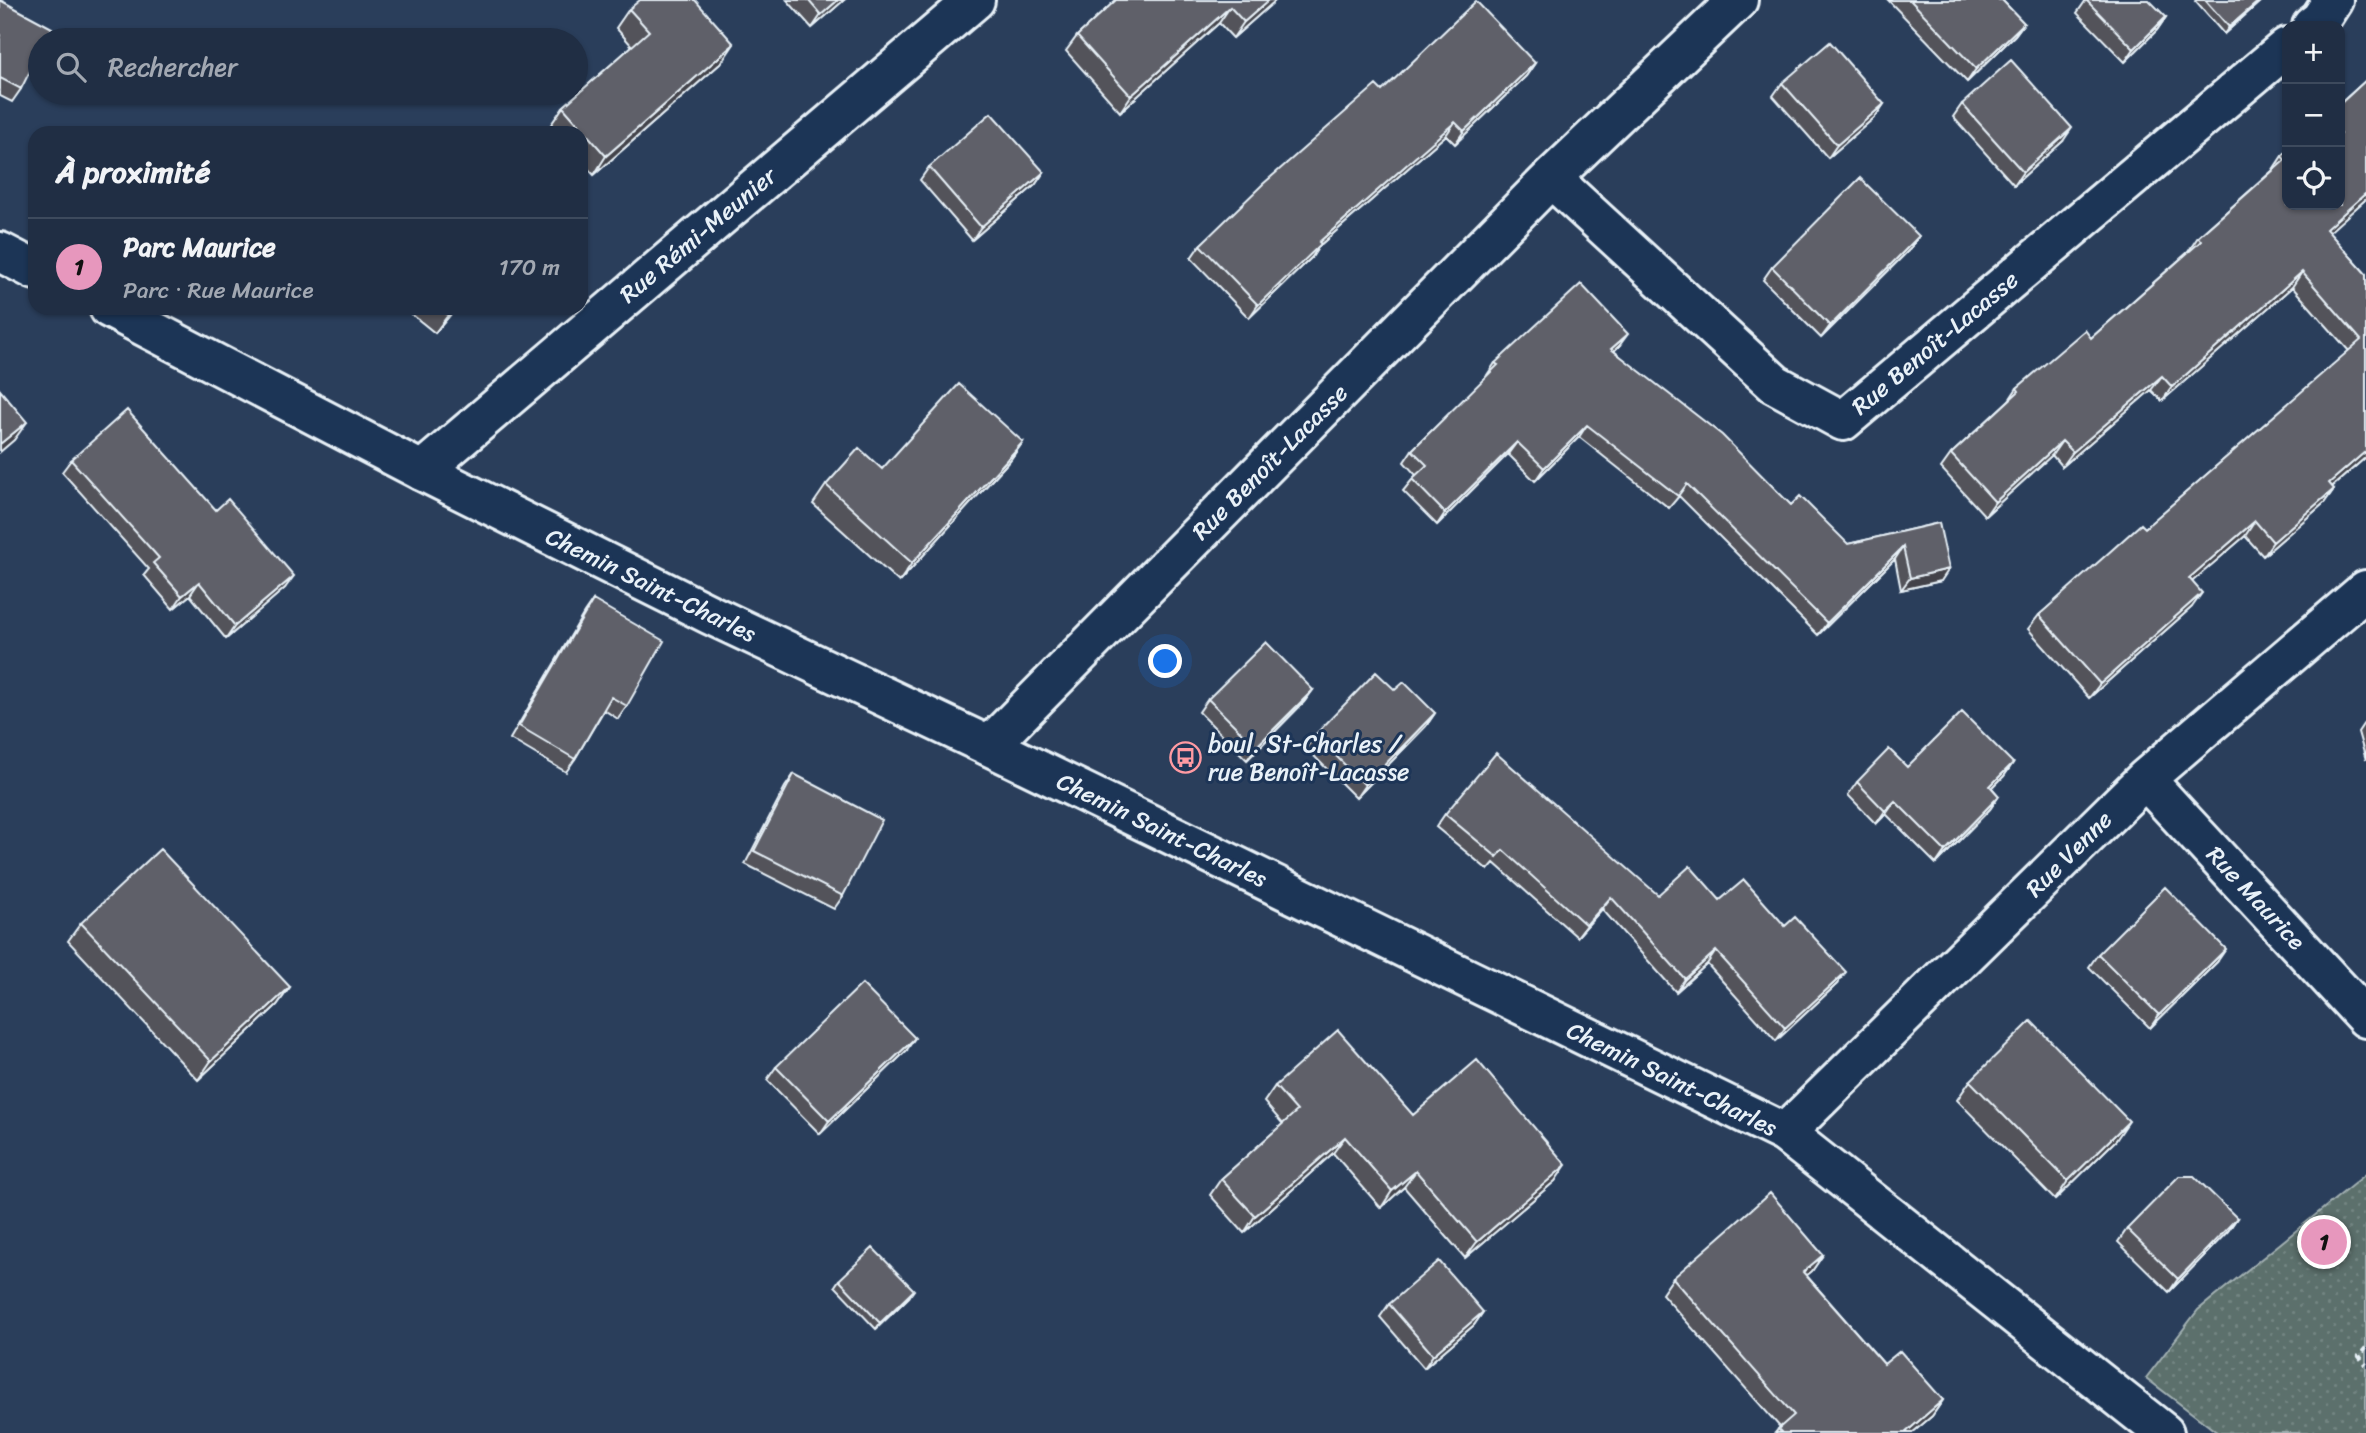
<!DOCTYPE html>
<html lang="fr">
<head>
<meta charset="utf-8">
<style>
  :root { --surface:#202e44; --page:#2d3a4f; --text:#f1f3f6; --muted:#a2a8b2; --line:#3d4a5d; --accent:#e797bd }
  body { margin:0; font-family:Sriracha,sans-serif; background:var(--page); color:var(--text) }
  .controls { position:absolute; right:21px; top:21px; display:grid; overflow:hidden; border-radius:14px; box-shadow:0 2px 5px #0004 }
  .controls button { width:63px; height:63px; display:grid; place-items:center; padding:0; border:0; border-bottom:2px solid var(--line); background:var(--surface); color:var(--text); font:35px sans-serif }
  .you { position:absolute; left:1166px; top:662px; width:24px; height:24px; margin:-18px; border:5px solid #fff; border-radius:50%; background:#1a73e8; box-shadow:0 0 0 10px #1a73e833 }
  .badge { display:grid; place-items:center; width:46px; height:46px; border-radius:50%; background:var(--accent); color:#111; font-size:23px; font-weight:700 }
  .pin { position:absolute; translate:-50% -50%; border:4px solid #fff; box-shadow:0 2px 7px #0006 }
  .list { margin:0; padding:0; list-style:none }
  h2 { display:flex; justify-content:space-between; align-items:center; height:91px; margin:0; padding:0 28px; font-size:30px }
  h2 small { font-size:23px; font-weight:400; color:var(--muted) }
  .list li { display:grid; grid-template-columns:46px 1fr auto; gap:21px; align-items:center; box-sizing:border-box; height:98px; padding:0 28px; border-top:2px solid var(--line) }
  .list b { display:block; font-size:26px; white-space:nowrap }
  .list p { margin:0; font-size:23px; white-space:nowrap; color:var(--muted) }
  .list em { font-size:23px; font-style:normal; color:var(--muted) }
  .icon { flex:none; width:38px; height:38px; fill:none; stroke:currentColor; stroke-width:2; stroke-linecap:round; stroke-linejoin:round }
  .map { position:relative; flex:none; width:2366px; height:1433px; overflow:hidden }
  .search { position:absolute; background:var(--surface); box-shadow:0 2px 5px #0004; left:28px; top:28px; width:560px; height:77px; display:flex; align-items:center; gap:18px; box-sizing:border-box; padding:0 24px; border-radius:38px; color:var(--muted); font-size:26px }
  .panel { position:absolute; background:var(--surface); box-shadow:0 2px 5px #0004; left:28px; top:126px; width:560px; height:189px; border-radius:21px }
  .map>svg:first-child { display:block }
  .park { fill:url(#park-dots); stroke:#a2b0b2; stroke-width:2 }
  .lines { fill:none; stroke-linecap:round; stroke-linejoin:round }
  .street-casing { stroke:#e8f1f8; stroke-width:44 }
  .secondary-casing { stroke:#e8f1f8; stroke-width:44 }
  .path { stroke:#e8f1f8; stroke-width:4.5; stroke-dasharray:5 5; stroke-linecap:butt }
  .street { stroke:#1d3557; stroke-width:38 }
  .secondary { stroke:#1d3557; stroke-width:38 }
  .wall { fill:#52535a; stroke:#e8f1f8; stroke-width:2 }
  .shaded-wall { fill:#42434a; stroke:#e8f1f8; stroke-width:2 }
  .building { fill:#5f6069; stroke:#e8f1f8; stroke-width:2 }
  .labels { text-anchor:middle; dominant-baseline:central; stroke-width:6; stroke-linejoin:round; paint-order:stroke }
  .street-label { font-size:24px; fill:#e8f1f8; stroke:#1d3557 }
  .poi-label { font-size:24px; fill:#e8f1f8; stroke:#1d3557; text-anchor:start }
</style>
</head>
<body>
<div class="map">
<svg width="2366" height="1433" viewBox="0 0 2366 1433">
  <defs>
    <pattern id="park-dots" width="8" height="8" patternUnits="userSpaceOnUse" patternTransform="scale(1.75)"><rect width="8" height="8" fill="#5c706c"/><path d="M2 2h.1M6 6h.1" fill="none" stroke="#738582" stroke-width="1.8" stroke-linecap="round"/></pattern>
  </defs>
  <rect width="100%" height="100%" fill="#2a3e5b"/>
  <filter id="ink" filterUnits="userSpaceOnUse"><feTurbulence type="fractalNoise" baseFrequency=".0143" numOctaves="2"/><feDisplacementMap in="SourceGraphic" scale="14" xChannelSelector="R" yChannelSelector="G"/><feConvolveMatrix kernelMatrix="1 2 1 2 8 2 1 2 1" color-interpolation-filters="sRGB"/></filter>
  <g filter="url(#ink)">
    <path class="park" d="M2366 1174V1433H2218L2146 1378 2198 1310Z"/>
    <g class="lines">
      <defs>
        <path id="street" d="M2312 26 2320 20 2333 0
          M1551 178 1775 384 1843 421 2287 47
          M422 471 975 0
          M989 746 1551 178 1738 0
          M2145 779 2366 1018
          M1785 1133 2145 779 2366 590"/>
        <path id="secondary" d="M0 252 35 270
          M109 308 422 471 711 615 989 746 1785 1133 2164 1433"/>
      </defs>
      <use href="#street" class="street-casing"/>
      <use href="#secondary" class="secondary-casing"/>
      <path class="path" d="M2366 1348 2359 1356 2366 1365"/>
      <use href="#street" class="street"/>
      <use href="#secondary" class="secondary"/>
    </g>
    <path class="wall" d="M0 0 21 89 12 102 0 96Z
      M787 0H844L812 28Z
      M1116 0H1276L1233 38 1219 23 1120 112 1066 51 1077 36Z
      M1888 0H2002L2024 23 2015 35 1967 82Z
      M2086 0 2166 17 2157 30 2125 62 2077 13Z
      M2196 0H2262L2224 34 2195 1Z
      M629 9 721 63 594 175 581 161V133H556L550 126 563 107 632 46 616 28Z
      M1535 63 1526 76 1455 144 1446 135 1319 246 1312 257 1249 318 1191 258 1200 245 1382 91Z
      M2366 80V199L2328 232 2366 274V457L2332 487 2334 489 2324 503 2263 556 2245 536 2192 581V607L2089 698 2028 629 2039 615 2145 528 2349 351 2292 287 2162 401 2151 390 2062 467 2052 455 1985 516 1941 468 1951 454 2009 400 2017 388 2091 338 2188 252 2198 237 2272 171 2282 156Z
      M1782 83 1884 104 1875 117 1828 158 1773 96Z
      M1962 104 2063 141 2014 185 1953 117Z
      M929 167 1044 172 1035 185 972 240 920 180Z
      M1910 249 1821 338 1763 280 1772 267Z
      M404 308H456L435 333Z
      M1619 346 1614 351 1791 505 1848 544 1939 523 1941 581 1901 590 1895 559 1818 635 1679 496 1669 508 1579 437 1535 481 1508 454 1437 525 1403 491 1416 475 1404 462 1412 450 1488 376 1487 375 1495 363Z
      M1023 442 1010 460 899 582 813 504 826 485 882 469Z
      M71 460 285 588 226 639 190 595 173 609 144 575 149 569 62 472Z
      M593 600 627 706 618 719 604 710 575 759 566 772 510 739 584 613Z
      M1313 690 1304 702 1247 760 1199 712 1208 699Z
      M1395 690 1435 713 1426 726 1356 798 1306 748 1315 735Z
      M2366 720V760L2358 732Z
      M2013 763 2004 776 1992 788 1999 796 1990 809 1936 864 1886 814 1876 824 1848 795 1857 782 1907 767Z
      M794 774 843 896 834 909 745 864 785 787Z
      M1445 814 1658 895 1720 900 1837 984 1776 1041 1707 964 1676 992 1602 909 1577 937 1494 863 1488 870 1436 827Z
      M81 923 290 987 277 1005 198 1080 68 941Z
      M2098 954 2217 962 2150 1028 2089 967Z
      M906 1051 820 1134 767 1080 776 1067Z
      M1970 1081 2116 1140 2055 1200 1957 1100Z
      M1275 1086 1555 1181 1465 1258 1404 1187 1381 1208 1333 1153 1244 1233 1210 1195 1221 1179 1283 1124 1264 1102Z
      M2237 1218 2228 1231 2169 1292 2118 1242 2127 1229Z
      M1823 1255 1812 1271 1806 1275 1884 1364 1943 1400 1932 1416 1912 1433H1775L1780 1427 1662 1294 1673 1278Z
      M839 1280 909 1297 876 1329 835 1286Z
      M1389 1304 1483 1312 1474 1325 1424 1368 1380 1317Z"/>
    <path class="shaded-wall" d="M838 0H844L812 28 821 15Z
      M1269 0H1276L1233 38 1244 22Z
      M2260 0H2262L2224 34 2229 27Z
      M1230 7 1219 23 1120 112 1131 96Z
      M2166 17 2157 30 2125 62 2134 49Z
      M2024 23 2015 35 1967 82 1976 69Z
      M734 44 721 63 594 175 606 156Z
      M1535 63 1526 76 1455 144 1464 131Z
      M1884 104 1875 117 1828 158 1837 145Z
      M1455 122 1446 135 1319 246 1312 257 1249 318 1258 305 1319 242Z
      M2072 128 2063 141 2014 185 2023 172Z
      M1044 172 1035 185 972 240 981 227Z
      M2366 193V199L2316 244 2326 229Z
      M1919 236 1910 249 1821 338 1830 326Z
      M2302 272 2292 287 2162 401 2172 387Z
      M453 308H456L435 333 448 315Z
      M1628 334 1619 346 1603 361 1611 349Z
      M2162 376 2151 390 2062 467 2073 452Z
      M27 422 14 440 0 452V444Z
      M1587 425 1579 437 1535 481 1544 468Z
      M2062 441 2052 455 1985 516 1995 502Z
      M1023 442 1010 460 899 582 912 563Z
      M1517 442 1508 454 1437 525 1445 513Z
      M2366 451V457L2319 498 2329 483Z
      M2334 489 2324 503 2263 556 2273 542Z
      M2255 521 2245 536 2179 593 2189 578Z
      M1903 547 1895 559 1818 635 1827 623Z
      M1949 569 1941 581 1901 590 1910 578Z
      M294 576 285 588 226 639 235 626Z
      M199 582 190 595 173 609 182 596Z
      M2202 593 2192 607 2089 698 2100 684Z
      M1313 690 1304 702 1247 760 1256 747Z
      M1435 713 1426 726 1356 798 1365 785Z
      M2013 763 2004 776 1981 799 1990 786Z
      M1999 796 1990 809 1936 864 1945 851Z
      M1895 801 1886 814 1876 824 1885 811Z
      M1611 897 1602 909 1577 937 1586 925Z
      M2226 949 2217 962 2150 1028 2159 1015Z
      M1716 951 1707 964 1676 992 1685 979Z
      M1846 972 1837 984 1776 1041 1785 1028Z
      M290 987 277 1005 198 1080 211 1061Z
      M915 1038 906 1051 820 1134 829 1121Z
      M2129 1121 2116 1140 2055 1200 2068 1181Z
      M1345 1137 1333 1153 1244 1233 1255 1216Z
      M1566 1165 1555 1181 1465 1258 1477 1242Z
      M1416 1171 1404 1187 1381 1208 1392 1191Z
      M2237 1218 2228 1231 2169 1292 2178 1279Z
      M1823 1255 1812 1271 1792 1288 1803 1272Z
      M914 1290 909 1297 876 1329 880 1323Z
      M1483 1312 1474 1325 1424 1368 1433 1355Z
      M1943 1400 1932 1416 1912 1433H1905Z"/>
    <path class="building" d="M0 0 52 28 46 40H40V51L21 89 0 78Z
      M640 0H695L734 44 606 156 563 107 649 31 629 9Z
      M808 0H838L821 15Z
      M1116 0H1269L1244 22 1230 7 1131 96 1077 36Z
      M1910 0H2002L2024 23 1976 69Z
      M2086 0H2149L2166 17 2134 49Z
      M2205 0H2260L2229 27Z
      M1476 1 1535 63 1464 131 1455 122 1319 242 1321 244 1258 305 1200 245 1263 184 1376 85 1382 91Z
      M1830 42 1884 104 1837 145 1782 83Z
      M2011 60 2072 128 2023 172 1962 104Z
      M2366 80V193L2326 229 2366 274V451L2329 483 2334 489 2273 542 2255 521 2189 578 2202 593 2100 684 2039 615 2141 524 2145 528 2361 340 2302 272 2172 387 2162 376 2073 452 2062 441 1995 502 1951 454 2019 391 2017 388 2085 330 2091 338 2201 241 2198 237 2285 160 2282 156 2287 151V205H2340V104Z
      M991 113 1044 172 981 227 929 167Z
      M1860 178 1919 236 1830 326 1772 267Z
      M1581 284 1628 334 1611 349 1722 435 1791 505 1800 496 1848 544 1939 523 1949 569 1910 578 1903 547 1827 623 1687 484 1678 496 1587 425 1544 468 1517 442 1445 513 1412 479 1427 465 1412 450 1498 365 1495 363Z
      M439 308H453L448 315Z
      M959 384 1023 442 912 563 826 485 859 448 882 469Z
      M0 390 27 422 0 444Z
      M127 410 216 510 228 499 294 576 235 626 199 582 182 596 153 563 159 558 71 460Z
      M593 600 664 641 627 706 611 697 575 759 519 726Z
      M1266 642 1313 690 1256 747 1208 699Z
      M1376 672 1395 690 1404 682 1435 713 1365 785 1315 735Z
      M1962 712 2013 763 1990 786 1999 796 1945 851 1895 801 1885 811 1857 782 1889 749 1907 767Z
      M1496 753 1658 895 1690 866 1720 900 1744 880 1785 926 1795 917 1846 972 1785 1028 1716 951 1685 979 1611 897 1586 925 1503 850 1497 857 1445 814Z
      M794 774 882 820 843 896 754 851Z
      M160 849 290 987 211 1061 81 923Z
      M2165 887 2226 949 2159 1015 2098 954Z
      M862 984 915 1038 829 1121 776 1067Z
      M2031 1021 2129 1121 2068 1181 1970 1081Z
      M1338 1030 1413 1115 1477 1060 1566 1165 1477 1242 1416 1171 1392 1191 1345 1137 1255 1216 1221 1179 1297 1111 1275 1086Z
      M2179 1176H2194L2237 1218 2178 1279 2127 1229Z
      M1770 1193 1823 1255 1803 1272 1884 1364 1900 1351 1943 1400 1905 1433H1782L1778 1429 1794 1415 1673 1278Z
      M873 1248 914 1290 880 1323 839 1280Z
      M1439 1261 1483 1312 1433 1355 1389 1304Z"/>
  </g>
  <defs>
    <symbol id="bus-ring" viewBox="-11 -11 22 22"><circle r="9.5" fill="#1d3557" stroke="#ff9aa2" stroke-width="1.5"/><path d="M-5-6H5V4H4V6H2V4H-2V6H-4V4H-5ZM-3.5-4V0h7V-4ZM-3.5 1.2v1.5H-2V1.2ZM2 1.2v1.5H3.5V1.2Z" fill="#ff9aa2"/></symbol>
  </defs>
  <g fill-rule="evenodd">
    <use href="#bus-ring" x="1168" y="740" width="35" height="35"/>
  </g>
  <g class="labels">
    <g class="street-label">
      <text transform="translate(698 235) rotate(-40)">Rue Rémi-Meunier</text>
      <text transform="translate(1935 343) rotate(-40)">Rue Benoît-Lacasse</text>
      <text transform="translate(1270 462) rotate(-45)">Rue Benoît-Lacasse</text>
      <text transform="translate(651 585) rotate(26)">Chemin Saint-Charles</text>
      <text transform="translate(1162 830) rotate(26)">Chemin Saint-Charles</text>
      <text transform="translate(2069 854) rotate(-45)">Rue Venne</text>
      <text transform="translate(2256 898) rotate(47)">Rue Maurice</text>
      <text transform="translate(1672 1079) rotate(26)">Chemin Saint-Charles</text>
    </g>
    <g class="poi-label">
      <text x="1208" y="744">boul. St-Charles /<tspan x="1208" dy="28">rue Benoît-Lacasse</tspan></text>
    </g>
  </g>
</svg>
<div class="controls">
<button>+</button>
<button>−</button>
<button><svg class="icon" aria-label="locate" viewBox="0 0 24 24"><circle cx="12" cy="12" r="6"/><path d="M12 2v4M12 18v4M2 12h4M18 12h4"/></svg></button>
</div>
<div class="you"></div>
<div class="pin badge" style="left:2324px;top:1242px">1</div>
<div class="search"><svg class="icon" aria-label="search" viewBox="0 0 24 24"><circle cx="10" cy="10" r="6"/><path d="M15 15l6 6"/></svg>Rechercher</div>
<section class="panel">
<h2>À proximité<small></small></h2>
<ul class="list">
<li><span class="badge">1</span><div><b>Parc Maurice</b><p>Parc · Rue Maurice</p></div><em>170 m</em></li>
</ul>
</section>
</div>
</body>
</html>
